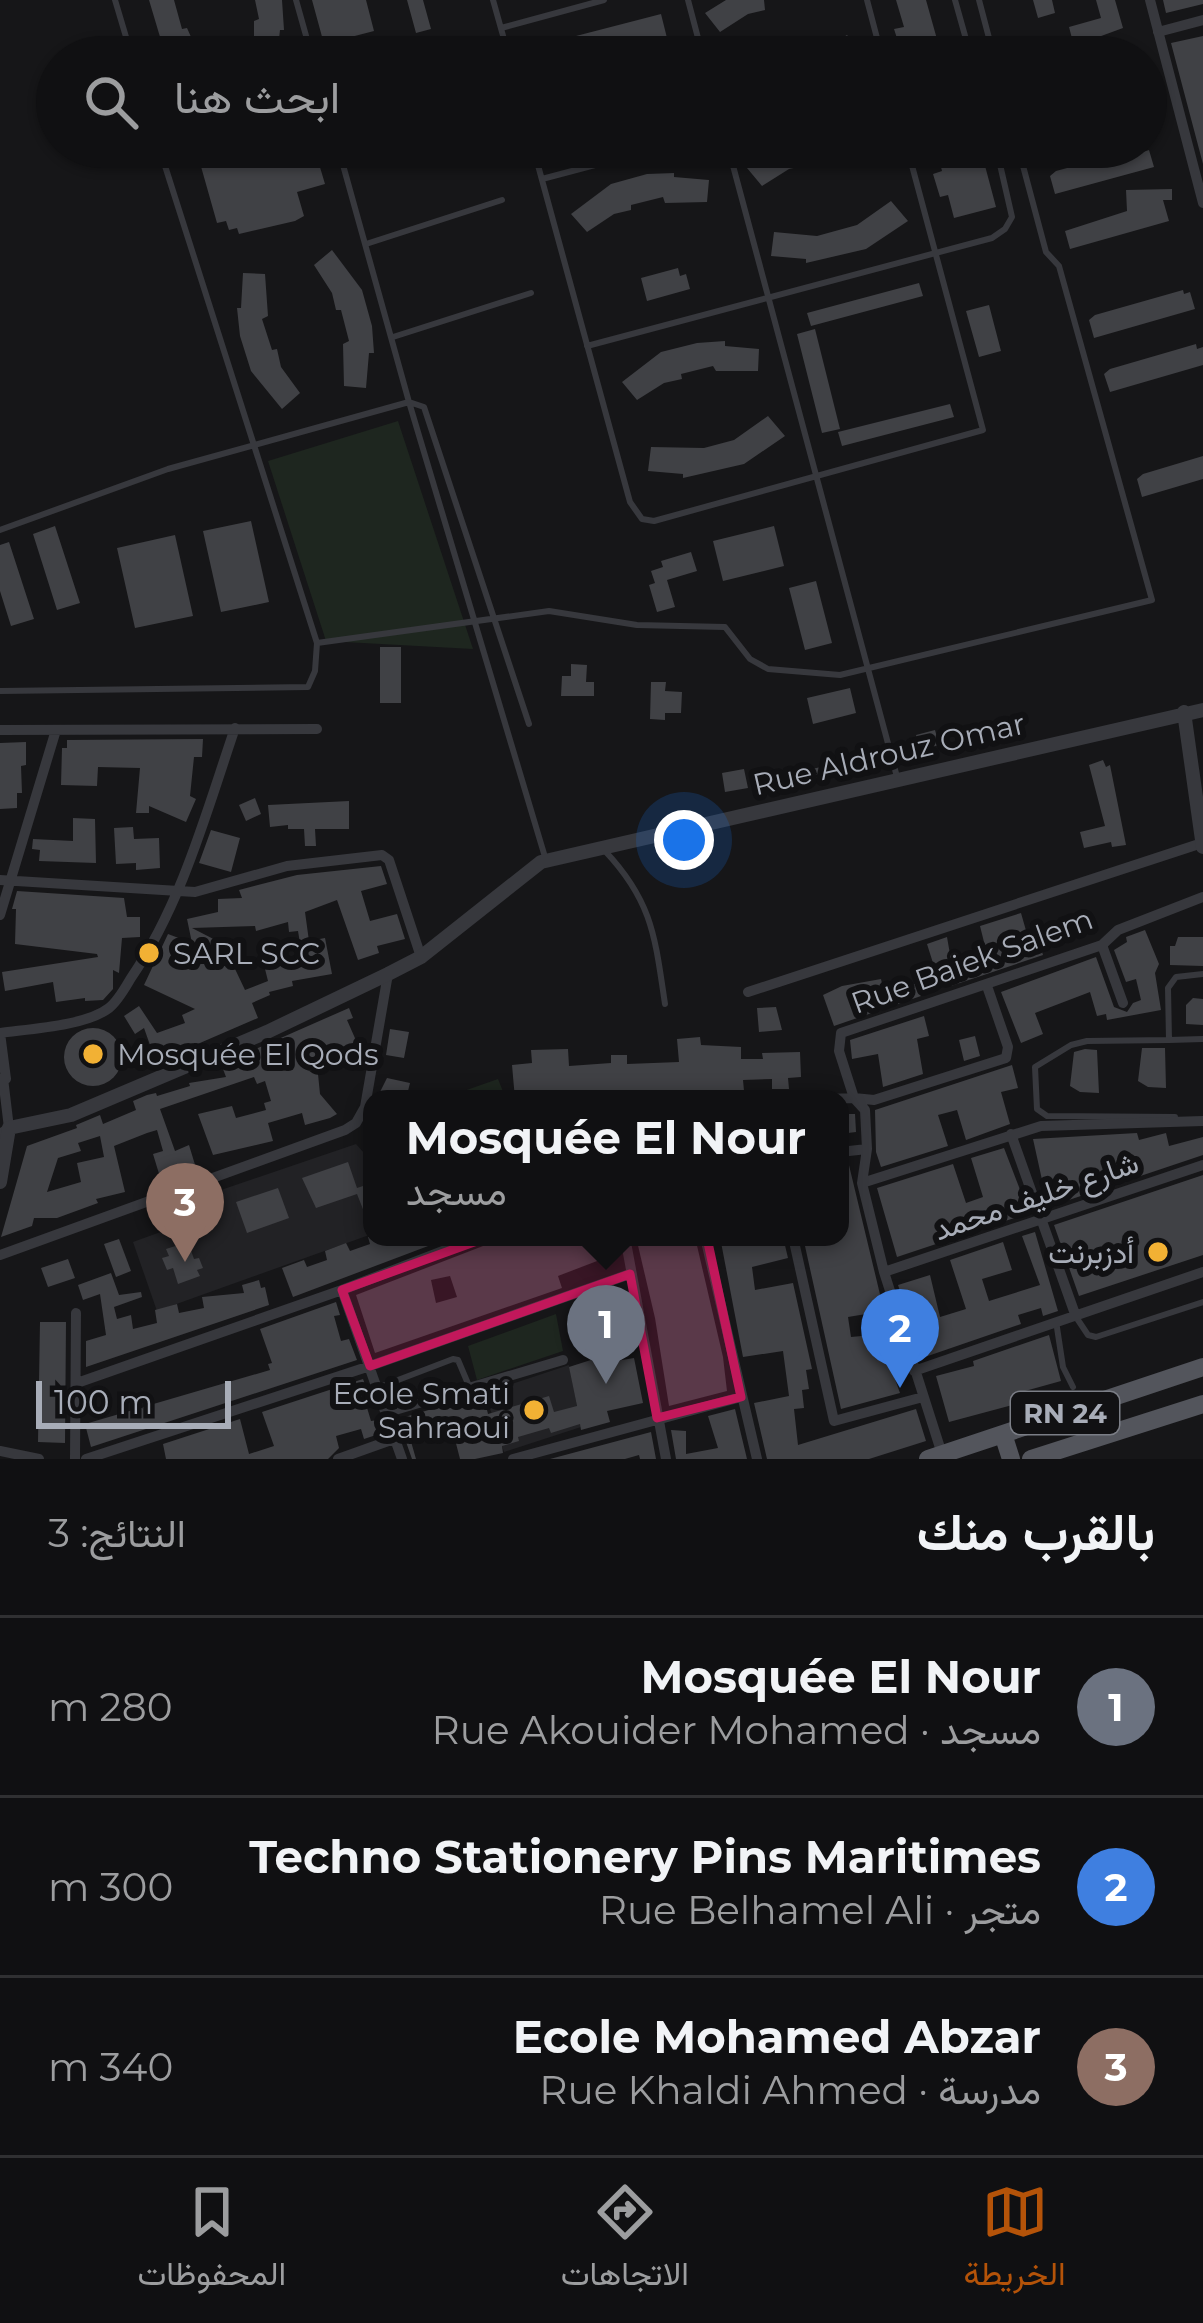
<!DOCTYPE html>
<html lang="ar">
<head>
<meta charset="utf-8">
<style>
  :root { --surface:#101012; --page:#1e1e20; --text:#f1f3f6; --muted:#9c9d9f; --line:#303032; --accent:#b45309 }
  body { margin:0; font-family:Montserrat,Vazirmatn,sans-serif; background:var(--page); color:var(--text); direction:rtl }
  .scale { position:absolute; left:36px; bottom:30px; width:195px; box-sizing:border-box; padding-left:12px; border:6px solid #a8adb8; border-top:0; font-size:33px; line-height:42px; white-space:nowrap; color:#a8adb8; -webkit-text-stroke:9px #111113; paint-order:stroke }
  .you { position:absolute; left:684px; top:840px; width:42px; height:42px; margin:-30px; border:9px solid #fff; border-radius:50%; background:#1a73e8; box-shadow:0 0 0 18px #1a73e833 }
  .badge { display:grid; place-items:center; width:78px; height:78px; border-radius:50%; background:var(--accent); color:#fff; font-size:39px; font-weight:700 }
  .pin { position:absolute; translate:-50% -99px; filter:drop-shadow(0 3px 6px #0008) }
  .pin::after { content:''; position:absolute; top:63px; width:42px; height:36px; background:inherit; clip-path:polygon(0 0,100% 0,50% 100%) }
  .popup { position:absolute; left:363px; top:1090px; width:486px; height:156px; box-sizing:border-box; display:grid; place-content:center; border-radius:24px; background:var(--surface); filter:drop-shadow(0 3px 9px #0005); font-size:39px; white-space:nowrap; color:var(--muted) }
  .popup b { font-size:45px; color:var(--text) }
  .popup::after { content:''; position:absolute; left:50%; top:100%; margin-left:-24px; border:24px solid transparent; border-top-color:var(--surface) }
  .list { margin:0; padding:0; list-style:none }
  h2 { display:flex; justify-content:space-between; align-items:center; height:156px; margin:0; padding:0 48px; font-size:51px }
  h2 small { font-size:39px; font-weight:400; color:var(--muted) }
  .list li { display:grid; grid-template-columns:78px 1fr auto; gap:36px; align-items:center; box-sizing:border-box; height:180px; padding:0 48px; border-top:3px solid var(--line) }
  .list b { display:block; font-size:45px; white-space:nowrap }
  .list p { margin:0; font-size:39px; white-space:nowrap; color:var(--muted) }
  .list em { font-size:39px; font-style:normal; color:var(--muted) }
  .icon { flex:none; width:66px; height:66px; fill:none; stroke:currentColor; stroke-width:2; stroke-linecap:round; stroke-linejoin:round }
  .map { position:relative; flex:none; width:1203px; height:1459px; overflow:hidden; direction:ltr }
  .search { position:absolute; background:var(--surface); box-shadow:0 3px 9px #0004; left:36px; right:36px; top:36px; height:132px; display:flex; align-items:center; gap:30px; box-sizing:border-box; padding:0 42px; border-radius:66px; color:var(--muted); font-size:45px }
  .sheet { height:696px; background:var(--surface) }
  nav { display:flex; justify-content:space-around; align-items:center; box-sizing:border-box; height:168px; border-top:3px solid var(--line); background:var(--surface); font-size:33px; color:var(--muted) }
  nav a { display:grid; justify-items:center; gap:6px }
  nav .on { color:var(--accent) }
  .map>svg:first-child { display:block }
  .built { fill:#222225 }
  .green { fill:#1e261f }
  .building { fill:#404145; fill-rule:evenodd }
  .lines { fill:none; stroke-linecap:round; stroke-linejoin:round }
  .service { stroke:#37383d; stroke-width:6 }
  .minor { stroke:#37383d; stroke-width:10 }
  .tertiary { stroke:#37383d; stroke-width:14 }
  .primary { stroke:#53555c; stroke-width:18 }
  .marked { fill:#c2185b; fill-opacity:0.2; stroke:#c2185b; stroke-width:9; stroke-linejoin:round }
  .poi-dot { fill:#f2b134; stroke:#111113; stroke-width:4.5 }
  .labels { text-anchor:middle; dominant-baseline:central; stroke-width:12; stroke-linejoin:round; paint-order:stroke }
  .shield { fill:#111113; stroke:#7b7e86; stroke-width:3 }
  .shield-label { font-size:27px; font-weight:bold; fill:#a8adb8 }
  .street-label { font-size:30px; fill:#a8adb8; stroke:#111113 }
  .poi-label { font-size:30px; fill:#a8adb8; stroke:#111113; text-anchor:start }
</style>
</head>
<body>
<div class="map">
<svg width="1203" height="1459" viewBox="0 0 1203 1459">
  <rect width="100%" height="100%" fill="#161618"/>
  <path class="built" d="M356 1144 372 1162V1234L157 1311 133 1242 224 1209 218 1191Z
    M569 1365 581 1427 504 1452 485 1393Z"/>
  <path class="green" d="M398 421 473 649 326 641 268 461Z
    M498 1079 506 1099H441Z
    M556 1314 563 1351 477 1380 468 1346Z"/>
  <path class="building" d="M149 0H174L182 29 187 28 200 57H166Z
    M255 0H282L284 30H280L277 57H254V21L259 19Z
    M312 0H366L374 31 324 44Z
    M407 0H423L431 29 416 33Z
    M726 0H764L765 10 748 14 720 32 705 13Z
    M896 0H926L942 57H903L894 29 904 27Z
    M1033 0H1052L1055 13 1038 18Z
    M1096 0H1115L1123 28 1074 46 1069 27 1101 18Z
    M1163 0H1203V4L1166 13Z
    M661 14 669 46 680 43 684 57H553V54L579 47 576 36Z
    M847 35 865 57H811Z
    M1203 36V164L1171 43Z
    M219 147H314L325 184 297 192 304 216 295 221 239 234 237 228 229 230 226 221 217 223 200 163 208 160 206 151Z
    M780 147H883V157H841L838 152 806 160 807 165 789 169 762 186 747 168Z
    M936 147H980L996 207 954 218 948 195 940 197 933 174 942 171Z
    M1141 148 1143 152 1149 150 1154 167 1055 194 1050 176 1056 171Z
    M674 173V177L709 180 707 202 665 203 663 197 631 205V210L614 214 587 232 571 214 611 184 647 174Z
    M1172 189V200H1163L1169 221 1070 249 1065 231 1127 211 1126 190Z
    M891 201 908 221 866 249 806 263V259L771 256 774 232 817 236 857 225Z
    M332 250 362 290 372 326 374 353H369L366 388 344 386 343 344 349 341 341 310H336L332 293 314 265Z
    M678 268 680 276 686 274 690 289 647 301 641 278Z
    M243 273 265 274 268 316 262 319 272 350 277 349 281 367 300 393 282 409 251 371 240 336 237 308H241Z
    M919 283 923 296 811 326 807 313Z
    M1183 290 1184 294 1190 292 1195 309 1094 338 1089 320 1095 315Z
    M989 305 1001 351 979 357 966 311Z
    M815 329 840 429 822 433 797 334Z
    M725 341V346L759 349 758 371H716L713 366 681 374 682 379 664 383 637 400 622 382 661 352 697 343Z
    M1196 344 1197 349 1203 347V365L1110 392 1104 374 1110 369Z
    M950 404 954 417 842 446 838 432Z
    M768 416 785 436 744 464 683 478V474L648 471 651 447 704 448 734 440Z
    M1203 456V479L1142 497 1137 479 1143 474Z
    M251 521 269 602 221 612 203 531Z
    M55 526 80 603 57 610 33 534Z
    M774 526 784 566 723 581 713 541Z
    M175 535 193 616 135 628 117 548Z
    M9 542 34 619 11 626 0 591V545Z
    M691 552 697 571 667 580 675 607 657 612 649 585 655 583 651 571 663 567 661 561Z
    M816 581 832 643 805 650 789 588Z
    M380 647H401V703H380Z
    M571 664 587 665 586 682H594V696H561L562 676H571Z
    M651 682H666L665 691 682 692 681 713H665V720L650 719Z
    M850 688 856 713 813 724 807 698Z
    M935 730 939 745 920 750 916 735Z
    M203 739 202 757H194L190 796 196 799 186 822 149 806V813H136L140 768 98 767 97 786 61 785 62 748H67V740Z
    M26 742V765L21 766 22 793H17V808L0 809V743Z
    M1103 760 1106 767 1110 765 1126 845 1112 847 1111 842 1084 848 1080 832 1105 826 1089 765Z
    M825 766 828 776 797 783 795 773Z
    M744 769 748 788 725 792 722 773Z
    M255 798 261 814 246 821 239 805Z
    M349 801V829H315L316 846H305L304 829H288V825L270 827 268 805Z
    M73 818 95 819 96 863 39 861 40 850 32 849 33 839 73 841Z
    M133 827 134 839 159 838 160 868 136 870V863L116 864 114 828Z
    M211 830 240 838 231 872 199 863Z
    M381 866 387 884 361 891 370 921 397 914 405 939 377 946 379 953 358 960 337 900 305 912 309 941 325 938 332 974 292 981 293 986 269 992 270 995 252 1003 258 1018 156 1062 144 1028 135 1034 124 1016 139 1006 157 1033 185 1023 182 1015 195 1009 144 985 168 934 192 943 187 919 218 912V899L242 898 239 890 297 875ZM288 922 289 932 298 931 302 955 264 965 268 981 245 990 227 952 229 947 192 928 255 926 256 931Z
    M17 891 124 898 127 917H140V937L122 938 119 973 113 970V989L103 1000 85 1001V998L56 1002 53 982 5 991 2 972 98 957 97 954 15 944 16 909H12Z
    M1021 913 1027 934 1036 931 1043 955 951 986 949 980 939 982 927 944 947 937 951 960 961 958 962 963 982 959 979 948 985 946 980 926Z
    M1145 930 1159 964 1155 973 1161 1010 1107 1020 1106 1014 1097 1016 1090 992 1035 1013 1043 1034 1021 1043 1001 992 1096 957 1114 1007 1127 1012 1133 1003 1141 1000 1136 979 1126 982 1114 950 1127 942 1126 937Z
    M1178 937H1203V966L1170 965V946H1175Z
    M881 979 883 988 906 981 908 986 917 983 921 996 834 1026 823 995 842 986Z
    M1193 998 1203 999V1025L1186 1024V1005Z
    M776 1007 782 1030 759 1032 757 1008Z
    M349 1008 353 1018 347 1020 358 1045 347 1049 334 1047 333 1055 310 1065 338 1064 318 1074 320 1094 337 1114 330 1118 305 1125 302 1113 268 1123 273 1141 213 1155 198 1114 232 1106 236 1118 266 1110 264 1103 271 1101 265 1081 257 1084 254 1077 160 1109 175 1151 189 1145 196 1168 160 1177 153 1154 163 1151 157 1130 147 1133 114 1146 125 1192 96 1199 98 1203 57 1218H34L32 1226 1 1237 27 1146 77 1128 76 1125 100 1115 103 1124 136 1110 133 1101 147 1095 156 1093 157 1096 190 1086 189 1083 226 1077 223 1069 254 1058 251 1051ZM100 1136 104 1157 77 1163 81 1182 47 1192 58 1158 81 1151 78 1143Z
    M924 1016 929 1036 917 1039 923 1074 883 1087 878 1054 852 1059 850 1040Z
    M64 1057a29 29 0 1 1 58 0a29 29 0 1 1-58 0Z
    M390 1029 409 1032 404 1058 386 1055Z
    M975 1036 980 1056 964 1061 959 1040Z
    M700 1037 701 1045 741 1047V1059H763L762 1053 800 1052 801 1077 788 1078 789 1089H772V1079L743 1080 744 1091 723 1093V1096L515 1099 512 1065 532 1063 531 1050 568 1049 569 1066 611 1063V1055H627V1064L679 1062 677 1039Z
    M1142 1048H1165L1166 1088 1148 1087 1138 1081Z
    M1085 1049 1097 1050 1099 1093 1080 1092 1070 1086 1074 1052Z
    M1012 1065 1018 1088 1001 1092 1010 1124 966 1140 957 1110 938 1115 948 1146 881 1167 876 1152 875 1110Z
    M387 1078 410 1083 406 1099 378 1096Z
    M841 1114H855L856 1132 840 1134Z
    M1137 1133 1139 1140 1166 1133 1169 1146 1203 1137V1155L1048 1207 1033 1139Z
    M1004 1148 1029 1213 897 1257 877 1188 953 1164 966 1203 983 1197 971 1158Z
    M848 1161 884 1311 848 1317 851 1337 883 1334 886 1354 894 1353 896 1370 892 1371 900 1393 841 1409 803 1237H840V1162Z
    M348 1162 357 1188 372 1183V1232L357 1194 316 1208 302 1178Z
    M1203 1175V1255L1079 1296 1054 1225Z
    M278 1188 289 1218 247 1233 236 1202Z
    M1035 1232 1058 1311 1043 1316 1041 1308 1018 1315 1021 1324 922 1358 898 1285 930 1275 940 1317 966 1309 950 1260 1003 1242 1012 1270 982 1279 989 1301 1040 1285 1022 1236Z
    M368 1237H452L293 1297 282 1268 304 1260 307 1267 327 1260 325 1251 346 1243 350 1251 370 1244Z
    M489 1237 490 1241 502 1237H615L618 1253 558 1276 562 1288 375 1353 356 1295 483 1246ZM450 1276 457 1297 436 1303 431 1280Z
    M636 1237H695L723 1357 727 1391 669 1406 655 1318Z
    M720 1237H783L788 1258 752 1267 755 1290 793 1283 812 1369 806 1370 809 1389 802 1390 804 1408 794 1409 798 1445 916 1409 926 1441 869 1459H767L754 1403 789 1396 783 1351 743 1357Z
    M119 1239 131 1271 116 1277 104 1244Z
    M188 1242 194 1259 199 1258 203 1268 197 1270 200 1276 178 1284 173 1268 167 1270 162 1258 169 1256 166 1249Z
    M68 1259 75 1278 48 1287 41 1268Z
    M111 1273 119 1295 141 1292 142 1297 114 1307 117 1319 131 1315 133 1329 157 1323 155 1310 177 1304 179 1313 204 1308 202 1297 244 1293 242 1285 259 1280 261 1288 265 1287 269 1305 86 1367V1341L106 1335 100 1294 83 1300 78 1285Z
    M336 1302 340 1315 334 1316 341 1341 349 1339 357 1360 91 1447 85 1424 270 1370 268 1364 272 1363 260 1329Z
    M40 1322H66L65 1443 38 1442Z
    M1049 1335 1061 1381 1025 1391 1027 1401 949 1422 936 1376 974 1366 973 1361Z
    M597 1358 598 1364 634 1358 643 1403 607 1411 610 1422 581 1430 580 1424 551 1433 549 1428 518 1437 519 1441 502 1446 503 1453 475 1459H460L451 1424 418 1432 419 1436 410 1438 416 1459H412L398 1419 483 1394 488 1414 549 1396 554 1412 577 1406 569 1367Z
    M363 1379 371 1400 365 1401 371 1421 378 1420 382 1433 364 1439 361 1429 336 1436 339 1448 328 1459H166L163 1444 240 1419 249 1454 274 1446 262 1412Z
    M735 1409 747 1459H676L671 1430 686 1431V1454L718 1448 708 1416Z
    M651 1432 656 1459H640L639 1455 625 1459H550Z"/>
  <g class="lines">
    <path class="service" d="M115 0 132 57
      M296 0 312 57
      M493 0 509 57
      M688 0 703 57
      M867 0 882 57
      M955 0 971 57
      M979 0 994 57
      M501 28 604 0
      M380 57 402 49 419 57
      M159 147 317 643
      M338 147 409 402 545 857
      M533 147 630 502 642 519 654 521 983 430 907 147
      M728 147 897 777
      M542 179 663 147
      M366 244 502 200
      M393 337 531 293
      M587 346 992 238 1005 229 1012 217 996 147
      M0 530 168 469 409 402 424 407 529 724
      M0 691 308 687 315 671 317 643 549 611 637 625 725 627 750 659 768 669 840 675 1152 600 1059 266 1046 252 1018 147
      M605 851C653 902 655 938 665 1004
      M1203 974 1176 977 1168 988 1169 1040 1203 1039
      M1169 1040 1087 1041 1071 1045 1035 1067 1037 1109 1047 1116 1175 1117
      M1076 1317 1088 1335 1096 1337 1203 1302
      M1056 1321 1063 1367 1073 1387
      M377 1388 453 1359 458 1360 469 1386"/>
    <path class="minor" d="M1150 0 1203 203
      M1158 32 1203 20
      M0 730 317 729
      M0 880 195 892 287 866 382 855 389 860 421 957
      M0 915 56 730
      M1102 945 1123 1003
      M748 992 1202 843
      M6 1079 0 1033C29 1029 86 1026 109 1008 118 1001 125 988 131 978 182 903 206 813 235 728
      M829 1099 854 1098 839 1051 841 1033 1102 945 1118 930 1203 897
      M0 1134 9 1128 3 1078
      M1011 1134 1075 1314
      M840 1152 867 1149
      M862 1183 1041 1126 1203 1121
      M625 1237 666 1459
      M705 1237 757 1459
      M793 1237 834 1421 923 1397
      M0 1255 345 1130 356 1123 365 1107 388 974
      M884 1272 1203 1165
      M342 1290 402 1459
      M914 1371 1203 1272
      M77 1383 342 1290 479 1237
      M385 1413 563 1360
      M0 1451 39 1459
      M942 1454 884 1272 862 1183 867 1149 865 1110 854 1098 874 1100 1006 1058 1008 1047 987 986
      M75 1459 76 1313
      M86 1459 370 1366 630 1274
      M338 1459 394 1439
      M513 1459 741 1397"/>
    <path class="tertiary" d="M1184 712 1203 847
      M0 1182 9 1128 71 1115 267 1032 388 974 421 957 541 862 1203 710"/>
    <path class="primary" d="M1003 1434 1011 1459
      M928 1459 1203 1367
      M1031 1459 1203 1404"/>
  </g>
  <path class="marked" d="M691 1163 741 1397 657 1418 630 1274 370 1366 342 1290Z"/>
  <g class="poi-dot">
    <circle cx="149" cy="953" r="12"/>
    <circle cx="93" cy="1054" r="12"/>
    <circle cx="1158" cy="1252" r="12"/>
    <circle cx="534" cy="1410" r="12"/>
  </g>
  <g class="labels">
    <rect class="shield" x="1011" y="1392" width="108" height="42" rx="9"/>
    <g class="shield-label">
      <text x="1065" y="1413">RN 24</text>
    </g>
    <g class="street-label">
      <text transform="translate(889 754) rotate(-13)">Rue Aldrouz Omar</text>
      <text transform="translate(972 961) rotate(-20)">Rue Baiek Salem</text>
      <text transform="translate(1036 1196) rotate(-19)">شارع خليف محمد</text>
    </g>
    <g class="poi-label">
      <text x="173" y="953">SARL SCC</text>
      <text x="117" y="1054">Mosquée El Qods</text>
      <text x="1134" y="1252" text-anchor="end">أدزبرنت</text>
      <text x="510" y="1393" text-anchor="end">Ecole Smati<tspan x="510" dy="34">Sahraoui</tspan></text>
    </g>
  </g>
</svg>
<div class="scale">100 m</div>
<div class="you"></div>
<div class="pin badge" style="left:606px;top:1384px;background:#6b7280">1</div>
<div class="popup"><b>Mosquée El Nour</b>مسجد</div>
<div class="pin badge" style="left:900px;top:1388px;background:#3f7fe0">2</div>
<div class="pin badge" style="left:185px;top:1262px;background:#8d6e63">3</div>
<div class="search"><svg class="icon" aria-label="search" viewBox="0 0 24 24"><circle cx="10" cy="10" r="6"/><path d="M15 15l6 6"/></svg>ابحث هنا</div>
</div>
<section class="sheet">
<h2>بالقرب منك<small>النتائج: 3</small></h2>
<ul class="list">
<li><span class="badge" style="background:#6b7280">1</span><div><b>Mosquée El Nour</b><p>مسجد · Rue Akouider Mohamed</p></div><em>280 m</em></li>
<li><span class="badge" style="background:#3f7fe0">2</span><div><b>Techno Stationery Pins Maritimes</b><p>متجر · Rue Belhamel Ali</p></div><em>300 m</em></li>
<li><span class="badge" style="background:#8d6e63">3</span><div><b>Ecole Mohamed Abzar</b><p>مدرسة · Rue Khaldi Ahmed</p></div><em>340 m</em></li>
</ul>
</section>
<nav>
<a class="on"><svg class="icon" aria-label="map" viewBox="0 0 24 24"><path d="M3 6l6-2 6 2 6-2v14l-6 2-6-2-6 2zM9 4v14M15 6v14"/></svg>الخريطة</a>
<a><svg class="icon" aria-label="directions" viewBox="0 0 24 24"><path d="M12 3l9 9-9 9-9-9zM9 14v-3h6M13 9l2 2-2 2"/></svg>الاتجاهات</a>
<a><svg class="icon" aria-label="saved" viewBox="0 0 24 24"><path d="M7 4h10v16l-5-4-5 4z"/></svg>المحفوظات</a>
</nav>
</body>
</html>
